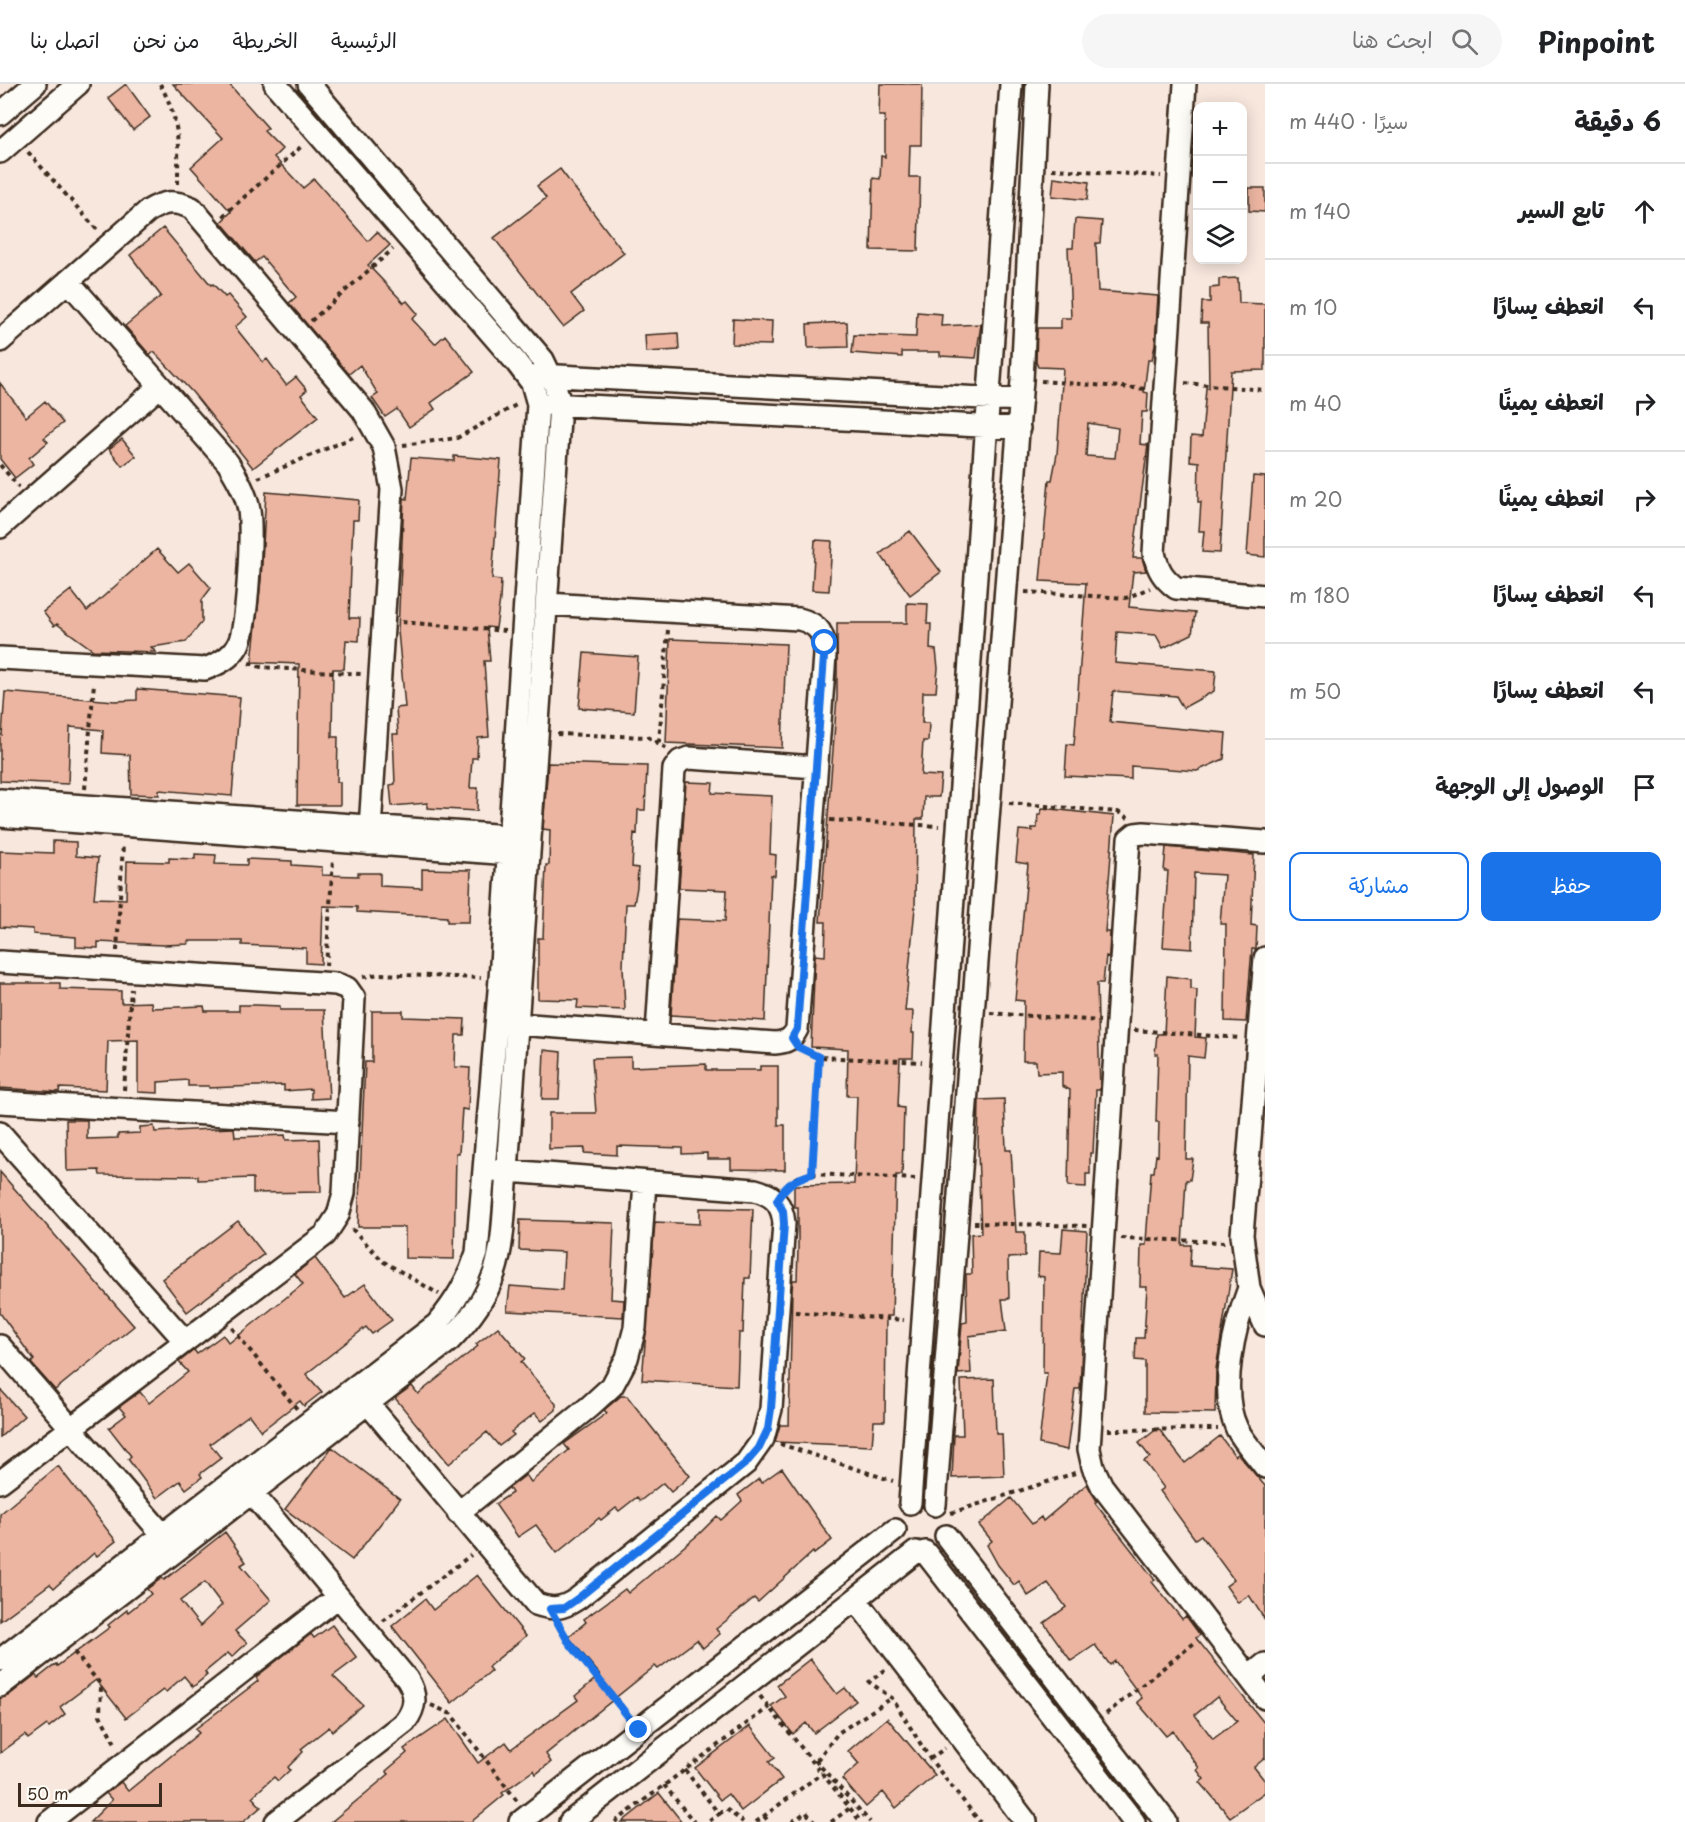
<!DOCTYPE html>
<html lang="ar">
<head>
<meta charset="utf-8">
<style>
  :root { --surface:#fff; --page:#f6f6f6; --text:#202124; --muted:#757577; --line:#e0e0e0; --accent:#1a73e8 }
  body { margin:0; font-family:"Playpen Sans","Playpen Sans Arabic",sans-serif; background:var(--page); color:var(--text); direction:rtl }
  .controls { position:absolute; right:18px; top:18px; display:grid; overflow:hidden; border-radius:12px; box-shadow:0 3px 15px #0003 }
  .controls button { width:54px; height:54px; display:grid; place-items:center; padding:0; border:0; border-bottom:2px solid var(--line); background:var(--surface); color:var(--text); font:30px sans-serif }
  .scale { position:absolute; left:18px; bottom:15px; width:144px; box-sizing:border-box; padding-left:6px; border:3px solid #3b2a1e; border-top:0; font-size:16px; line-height:21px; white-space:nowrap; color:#3b2a1e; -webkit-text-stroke:4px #fdfcf7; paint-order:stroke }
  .stop { position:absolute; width:18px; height:18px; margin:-14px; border:4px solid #1a73e8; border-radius:50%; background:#fff }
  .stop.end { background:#1a73e8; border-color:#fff; box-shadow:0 2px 6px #0008 }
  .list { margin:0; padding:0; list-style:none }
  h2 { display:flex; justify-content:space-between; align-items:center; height:78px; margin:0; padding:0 24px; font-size:26px }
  h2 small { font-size:20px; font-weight:400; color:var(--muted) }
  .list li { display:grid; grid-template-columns:39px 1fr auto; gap:18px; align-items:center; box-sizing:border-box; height:96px; padding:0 24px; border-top:2px solid var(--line) }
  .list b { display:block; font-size:22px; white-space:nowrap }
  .list em { font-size:20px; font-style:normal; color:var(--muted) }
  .actions { display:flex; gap:12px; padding:18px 24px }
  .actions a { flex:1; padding:14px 0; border:2px solid var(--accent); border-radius:12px; text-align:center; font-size:21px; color:var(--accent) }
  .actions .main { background:var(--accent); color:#fff }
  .icon { flex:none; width:33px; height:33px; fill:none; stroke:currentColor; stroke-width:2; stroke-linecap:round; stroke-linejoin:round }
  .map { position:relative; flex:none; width:1265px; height:1738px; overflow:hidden; direction:ltr }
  header { display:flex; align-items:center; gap:36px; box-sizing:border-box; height:84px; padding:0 30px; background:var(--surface); border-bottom:2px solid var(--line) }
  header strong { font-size:28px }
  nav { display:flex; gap:33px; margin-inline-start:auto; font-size:21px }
  .search { width:420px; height:54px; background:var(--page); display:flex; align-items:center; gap:15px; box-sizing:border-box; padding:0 21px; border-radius:33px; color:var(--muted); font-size:22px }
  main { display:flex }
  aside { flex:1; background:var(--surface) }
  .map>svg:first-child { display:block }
  .building { fill:#ebb5a1; stroke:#3b2a1e; stroke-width:1.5; fill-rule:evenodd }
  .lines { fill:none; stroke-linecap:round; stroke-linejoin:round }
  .minor-casing { stroke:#3b2a1e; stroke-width:26 }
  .path { stroke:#3b2a1e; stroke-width:4; stroke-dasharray:4.5 4.5; stroke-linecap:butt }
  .minor { stroke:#fdfcf7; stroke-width:21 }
  .route { stroke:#1a73e8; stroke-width:8 }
</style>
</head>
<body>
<header>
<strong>Pinpoint</strong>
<div class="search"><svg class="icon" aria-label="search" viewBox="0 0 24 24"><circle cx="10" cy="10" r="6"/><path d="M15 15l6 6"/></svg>ابحث هنا</div>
<nav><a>الرئيسية</a><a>الخريطة</a><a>من نحن</a><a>اتصل بنا</a></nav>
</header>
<main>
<aside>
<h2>6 دقيقة<small>سيرًا · 440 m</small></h2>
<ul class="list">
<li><svg class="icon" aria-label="ahead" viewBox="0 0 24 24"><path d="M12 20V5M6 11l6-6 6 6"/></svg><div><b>تابع السير</b></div><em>140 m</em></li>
<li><svg class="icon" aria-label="left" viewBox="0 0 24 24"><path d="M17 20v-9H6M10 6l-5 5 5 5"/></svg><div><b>انعطف يسارًا</b></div><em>10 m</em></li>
<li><svg class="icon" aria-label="right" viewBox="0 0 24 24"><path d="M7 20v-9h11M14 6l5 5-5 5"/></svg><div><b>انعطف يمينًا</b></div><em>40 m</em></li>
<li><svg class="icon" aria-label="right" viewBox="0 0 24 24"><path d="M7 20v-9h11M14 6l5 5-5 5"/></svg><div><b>انعطف يمينًا</b></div><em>20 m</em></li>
<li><svg class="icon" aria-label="left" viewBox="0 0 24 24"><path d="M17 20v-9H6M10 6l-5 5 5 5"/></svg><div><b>انعطف يسارًا</b></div><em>180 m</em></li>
<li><svg class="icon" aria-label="left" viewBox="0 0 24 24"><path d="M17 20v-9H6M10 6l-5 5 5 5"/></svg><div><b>انعطف يسارًا</b></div><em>50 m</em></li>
<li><svg class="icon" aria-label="arrive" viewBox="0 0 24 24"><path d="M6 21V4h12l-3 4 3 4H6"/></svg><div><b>الوصول إلى الوجهة</b></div></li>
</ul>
<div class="actions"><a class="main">حفظ</a><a>مشاركة</a></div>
</aside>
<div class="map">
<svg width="1265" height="1738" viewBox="0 0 1265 1738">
  <rect width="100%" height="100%" fill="#f8e7dd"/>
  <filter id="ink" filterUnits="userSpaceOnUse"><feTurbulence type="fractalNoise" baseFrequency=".0167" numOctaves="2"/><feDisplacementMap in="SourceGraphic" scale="12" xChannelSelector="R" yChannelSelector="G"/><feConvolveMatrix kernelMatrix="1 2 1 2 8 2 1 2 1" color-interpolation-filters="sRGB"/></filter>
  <g filter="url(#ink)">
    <path class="building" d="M126 0 150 33 133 46 108 14Z
      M173 0H229L268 44 264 47 282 65 274 73 303 104 314 95 368 157 377 148 390 161 368 181 404 219 407 217 418 230 412 235 435 260 445 251 474 288 431 319 435 325 409 343 397 325 385 333 372 314 378 310 360 281 349 290 289 219 296 213 262 173 255 178 221 138 231 128 191 83 223 54Z
      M880 0H922L921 61H910L909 93H920L918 167 871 166 873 94 880 95 881 72 885 73V32H879Z
      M560 85 624 169 571 210 584 227 563 243 494 154 546 114 537 102Z
      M1054 93 1089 98 1087 116 1052 112Z
      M1249 104H1265V128L1249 127Z
      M1075 135 1102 137 1100 159H1096L1098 207 1158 212 1155 261 1152 276H1148L1144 308 1148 309 1147 328H1142L1140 360 1148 361 1133 474H1142L1146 487 1133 488 1129 523 1195 529 1192 550 1163 564 1156 551 1117 548 1115 579 1216 587 1214 607 1183 624 1176 612 1113 607 1110 638 1226 649 1224 675 1197 687 1131 682V695L1065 692 1067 660 1074 661 1086 499 1040 497 1049 396H1052L1057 370 1063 284 1038 283 1036 278 1037 244H1061V234H1071L1068 164H1073ZM1088 339 1118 344 1115 374 1086 372Z
      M163 144 211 201 213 200 225 213 228 211 247 233 235 243 263 278 267 275 286 301 296 293 307 306 301 311 318 333 253 384 193 309 154 268 150 271 125 242 161 212 130 171Z
      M1238 194 1239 219 1265 220V286L1231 287 1220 469 1202 468 1204 447H1199L1201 418H1198L1199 378 1190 377 1191 352 1202 353 1206 304H1209L1208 239H1201L1202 218H1210V204L1219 203V195Z
      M917 228 942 230 941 242 981 240 976 274 940 272V268H902V273L852 269 854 251 916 253Z
      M733 235 772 237 771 261 732 260Z
      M847 238 848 263 808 264 807 240Z
      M678 249 679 266 646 268 645 251Z
      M0 299 26 333 45 317 63 339 44 354 48 358 29 374 33 380 15 394 0 375Z
      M122 355 136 372 122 382 109 365Z
      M454 372 501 376 492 495 501 496 500 515 496 544 487 543 490 577H484L489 653 478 654 477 674H472L470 704H478L477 727 427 724V719L392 722 390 701 395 700 393 650H398L396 624 405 623 398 547 404 414 407 415 411 374 454 377Z
      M1253 392 1265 393V473L1247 471Z
      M266 408 359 416 358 436H353L349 534H360L359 557 346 556 344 585H333L332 653H338L337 698H340V721H297L299 580 252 578 261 496Z
      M910 447 941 488 910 511 880 470Z
      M815 456 832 457 829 507 812 506Z
      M157 465 178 488 189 479 211 504 202 516V538L186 558 151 563 156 568 93 566 57 540 54 542 43 528 71 506 87 527Z
      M907 519 928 520 927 540H931L930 565 936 566 938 584 936 608H923L922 639H929L928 657H923L921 691 941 692 939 713H924L923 735H916L915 824 905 927H913L912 949H914L913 974H900L898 1023 904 1024 902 1091H896L892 1232H886L885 1337H874L872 1362 775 1358 780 1341H789L792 1206 793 1196H797L798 1165V1123H794V1101L854 1100 857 1012H847L848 965 811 963 815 871 825 872 826 838H820L837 613V539H907Z
      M670 555 786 560 782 664 666 659Z
      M584 569 638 573 634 628 579 624Z
      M137 605 240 613 232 712 159 706V711L131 710 130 671 102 669 103 646 70 643 68 700 0 697V651H2L5 608 115 617 137 616Z
      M548 679 647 682 645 726H638L637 750 634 749 632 783 638 784 637 803 634 820H626L623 882 625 926 577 924 578 916 538 915V854H543L546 781H549L550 746 543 745Z
      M686 698 713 699 712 709 772 712 770 770 776 771 775 792 771 791 765 937 671 931 677 835 725 837 727 806 679 804Z
      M1042 724 1114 732 1105 848H1110L1109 873 1106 872 1103 899H1097L1100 1006H1096L1093 1069H1090V1090H1086V1103L1068 1102 1070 1006 1062 1002V988L1037 989 1036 977H1023L1024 917 1015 916 1028 780 1016 778 1019 746 1032 747V744H1037L1038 730H1041Z
      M53 757 76 758V772L98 774 94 814 126 815 127 777 169 778V774L195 775V770L216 771 215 780 247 781V775L292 777V781L322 783V791L358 792V789H380V802L422 804V785L471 786 469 838H447V833L357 828V823L323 822 321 880 306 879V864L242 861V857H188V860L163 861 98 858V864L76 863V853L33 850V845L0 843V767L53 769Z
      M1166 763 1254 771 1251 841 1257 842 1256 865H1252L1246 938 1225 937 1226 840H1220L1224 791 1194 789 1192 865 1163 863 1168 787H1164Z
      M1167 892 1191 895V905L1197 906 1195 953 1206 954 1204 974 1188 972 1186 1075H1193L1190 1096H1186L1182 1161H1191L1190 1182 1232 1185 1216 1285 1215 1329 1145 1328V1277L1135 1276 1136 1254H1144L1147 1203H1140L1141 1161H1146V1158L1151 1088H1154L1156 1071 1158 1072 1159 1038H1156L1158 970H1155L1157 950H1164Z
      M0 899H60V905L121 907V919L151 918 152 924 204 922 205 927H239V921H256L280 922V926H324L329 1014 311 1015V1005L284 1007V1001L209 1004V1002H188V996L158 998V1009L138 1008V956L108 957 106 1006 60 1004 59 1008 0 1004Z
      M372 927H403V933L465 935 464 951H456L455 983 470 984 468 1026 462 1025 459 1069H456L454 1175 405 1174V1143H358L365 978H372Z
      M544 966 561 968 559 1015H542Z
      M631 973V983L706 980V986H760V982H778V1041H785V1086L731 1085V1075H707V1069L682 1070V1064L617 1062V1071L584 1069 585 1064 549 1065V1029H596L592 974Z
      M1004 1015 1006 1066H1011L1016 1148H1025V1173L1008 1174 1009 1215H1002L1006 1247 969 1252 971 1289 958 1290 962 1239 967 1238 966 1190H972L971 1150 981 1149 978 1067 979 1016Z
      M66 1036H87V1055L118 1054V1050L140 1049V1043L154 1042 155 1048 231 1044H234L235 1053 285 1051 286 1056 319 1055 321 1108 253 1109V1094L198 1096V1092L100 1091 99 1086 67 1087Z
      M0 1088 134 1242 55 1306 31 1279 34 1276 0 1229Z
      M700 1124 753 1125 750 1194H745L743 1249H739L737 1302 642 1296 655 1138 700 1140Z
      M520 1136 614 1139 611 1215 624 1216 623 1233 507 1227 510 1202 562 1206 564 1168 519 1166Z
      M238 1137 264 1170 187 1228 162 1195Z
      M1063 1145 1087 1147 1080 1305H1075L1067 1366 1039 1360 1047 1289H1043L1044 1193 1038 1192 1039 1168 1061 1169Z
      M315 1174 345 1214 365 1200 392 1236 372 1250 366 1243 306 1290 322 1308 304 1322 300 1317 261 1347 249 1331 210 1360 221 1374 200 1390 202 1393 186 1405 180 1397 157 1414 128 1375 131 1372 109 1344 126 1331 119 1323 140 1308 149 1319 188 1288 179 1278 194 1266 197 1270 223 1251 229 1259 303 1200 295 1190Z
      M498 1243 525 1275 521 1278 556 1320V1326L542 1337 535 1329 511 1348 514 1351 499 1362 487 1348 449 1380 395 1314 412 1302 418 1310 478 1262 476 1260Z
      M994 1295 996 1350H1002L1004 1392 952 1394 954 1351H963L961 1296Z
      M0 1305 24 1332 0 1353Z
      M621 1312H627L690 1392 671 1408 663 1399 640 1417 637 1413 619 1427 616 1424 601 1436 599 1434 557 1469 536 1441 518 1453 495 1420 512 1409 509 1404 526 1391 531 1398 569 1366 564 1360 607 1329 604 1326Z
      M1158 1344 1185 1379 1220 1352 1235 1372 1238 1370 1265 1402V1536L1249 1511 1238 1519 1226 1502 1234 1496 1201 1451 1195 1455 1160 1407 1164 1404 1144 1377 1150 1373 1139 1359Z
      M332 1363 400 1415 352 1476 285 1425Z
      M58 1382 116 1457 97 1472 94 1469 54 1504 50 1500 0 1537V1430Z
      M782 1384 832 1456 814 1470 813 1468 758 1518 754 1514 716 1545 720 1550 703 1564 697 1556 658 1585 655 1582 546 1670 551 1678 536 1690 534 1686 502 1709 504 1711 471 1738H331L389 1690 386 1687 407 1669 404 1665 448 1635 478 1679 506 1658 511 1665 578 1616 575 1612 600 1591 568 1553 586 1538 584 1535 625 1505 628 1509 699 1450 717 1432 721 1436 742 1417 738 1411 759 1395 761 1399Z
      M1087 1400 1097 1417 1095 1419 1155 1496 1152 1498 1182 1535 1186 1532 1200 1551 1196 1554 1265 1640V1674L1254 1683 1265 1697V1708L1230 1733 1200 1698 1204 1695 1197 1686 1199 1684 1173 1647 1166 1652 1137 1618 1142 1614 1115 1577 1110 1581 1095 1561 1071 1577 1044 1539 1066 1523 1048 1499 1028 1512 1019 1497 1014 1501 998 1481 987 1461 992 1457 979 1441 1011 1414 1032 1440 1041 1433 1043 1437ZM1217 1613 1237 1637 1213 1655 1195 1631Z
      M225 1448 246 1478 241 1481 271 1516 235 1547 247 1559 232 1573 228 1569 205 1588 207 1591 193 1603 184 1592 166 1608 163 1606 126 1634 96 1596 60 1623 65 1630 49 1643 47 1641 28 1655 25 1651 0 1669V1614L8 1612 35 1591 38 1594 56 1580 57 1582 110 1543 108 1541 127 1526 128 1528 151 1510 147 1505 162 1494 164 1496ZM205 1498 222 1521 200 1542 180 1517Z
      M477 1491 526 1552 488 1583 491 1587 452 1619 392 1542 425 1515 433 1526Z
      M332 1541 357 1574 333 1592 363 1621 332 1647 329 1643 301 1665 303 1668 288 1683 290 1686 278 1697 274 1693 252 1713 261 1723 243 1738H90L112 1716 106 1709 121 1698 128 1707 199 1649 195 1645 258 1597 256 1593 311 1550 314 1554Z
      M810 1575 837 1610 845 1604 856 1617 814 1649 806 1639 793 1650 771 1622 785 1612 777 1601Z
      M887 1634 935 1691 896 1724 883 1708 866 1723 842 1695 859 1680 848 1667Z
      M750 1642 775 1674 769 1678 782 1695 741 1727 728 1710 720 1716 695 1684Z
      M659 1709 682 1738H622Z"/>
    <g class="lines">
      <defs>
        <path id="minor" d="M1185 0 1154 469C1158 486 1163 494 1176 504L1265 512
          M0 30 35 0
          M0 68 78 0
          M0 257 148 127C165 117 174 116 192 124L363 326 384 363 392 405 369 760
          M539 291 1021 316
          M548 320 1019 344
          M0 443 160 302
          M0 574 205 585C218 580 231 574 238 561 248 542 252 449 249 426 246 409 237 394 228 379L68 197
          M0 716 524 753
          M0 732 523 771
          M1265 758 1144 749 1135 750 1129 755 1089 1365 1093 1383 1102 1402 1265 1614
          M1265 874 1242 1151 1249 1204 1265 1241
          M0 878 336 900 347 904 354 914 344 1109 338 1131 325 1151 0 1398
          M517 940 775 959C787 958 792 955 797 945L825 571C825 550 819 540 799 535L547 520
          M657 949 674 685 680 677 689 674 816 683
          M0 1018 348 1038
          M0 1049 185 1257
          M1249 1204C1235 1241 1218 1307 1237 1345 1244 1358 1256 1371 1265 1383
          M0 1262 163 1451
          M360 1310 536 1520C553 1526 562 1525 577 1515L746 1379 763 1355 771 1325 784 1139C782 1120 774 1111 755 1106L494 1086
          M252 1409 407 1595C417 1611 416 1623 405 1638L276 1738
          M910 1419 1011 0
          M935 1421 1022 296 1037 0
          M458 1429 589 1323 612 1302 627 1274 635 1244 645 1098
          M946 1452 1166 1738
          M925 1468 1134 1738
          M856 1516 1026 1738
          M0 1576 437 1240C456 1217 468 1197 477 1169L500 895 538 320 532 299 516 278 275 0
          M1249 1593 1265 1580
          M0 1602 449 1257C506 1200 501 1163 507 1087L560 321 555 301 543 276 309 0
          M49 1738 338 1513
          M520 1738 895 1446
          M570 1738 916 1468"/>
      </defs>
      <use href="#minor" class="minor-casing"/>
      <path class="path" d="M160 0C181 38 178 59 178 100
        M28 68 99 148
        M1052 85 1161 92
        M223 132 303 61
        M311 237 393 165
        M1041 297 1147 305
        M1185 299 1265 306
        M403 361 457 354 518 320
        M0 381 19 403
        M258 394 356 352
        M1025 508 1126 514 1150 504
        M402 538 505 547
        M249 579 261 583 361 590
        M557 650 648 653 666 664
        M659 658 668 546
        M85 705 94 599
        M1009 719 1118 728 1128 734
        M830 736 939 742
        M117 867 123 760
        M326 882 333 776
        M363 893 379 890 481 894
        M990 929 1100 937
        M1134 946 1240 954
        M805 967 819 973 922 978
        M124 1006 131 905
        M812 1090 819 973
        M788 1101 796 1094 812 1090 915 1095
        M974 1139 1087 1142
        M352 1145 384 1178 439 1210
        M1121 1154 1225 1158
        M795 1228 904 1236
        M232 1244 297 1325
        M1108 1346 1218 1345
        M780 1360 893 1397
        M951 1429 1075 1389
        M383 1537 471 1471
        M559 1543 628 1631
        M74 1568 101 1601 100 1631 116 1661
        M885 1586 869 1598 892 1614 930 1675 980 1738
        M760 1612 861 1738
        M431 1621 451 1630 517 1717
        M1106 1630 1198 1556
        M930 1675 945 1664
        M815 1676 870 1738
        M817 1676 838 1649 892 1614
        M685 1686 719 1730 708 1738
        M664 1701 694 1738
        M719 1730 726 1725 743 1738
        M764 1732 769 1738
        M615 1738 769 1623
        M756 1738 822 1689
        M792 1738 806 1728 814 1738
        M831 1738 850 1724"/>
      <use href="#minor" class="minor"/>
    </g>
  </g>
  <g class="lines" filter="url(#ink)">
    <path class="route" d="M639 1646 568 1557 550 1525 564 1524 577 1515 746 1379 759 1364 768 1345 771 1325 784 1140 783 1127 777 1116C786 1101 794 1095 812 1090L819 973 798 963 792 954 797 945 825 559"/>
  </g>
</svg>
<div class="controls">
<button>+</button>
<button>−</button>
<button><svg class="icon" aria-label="layers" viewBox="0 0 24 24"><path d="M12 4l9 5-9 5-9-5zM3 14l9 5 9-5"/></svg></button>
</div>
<div class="scale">50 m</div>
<div class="stop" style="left:825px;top:559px"></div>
<div class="stop end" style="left:639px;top:1646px"></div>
</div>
</main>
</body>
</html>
